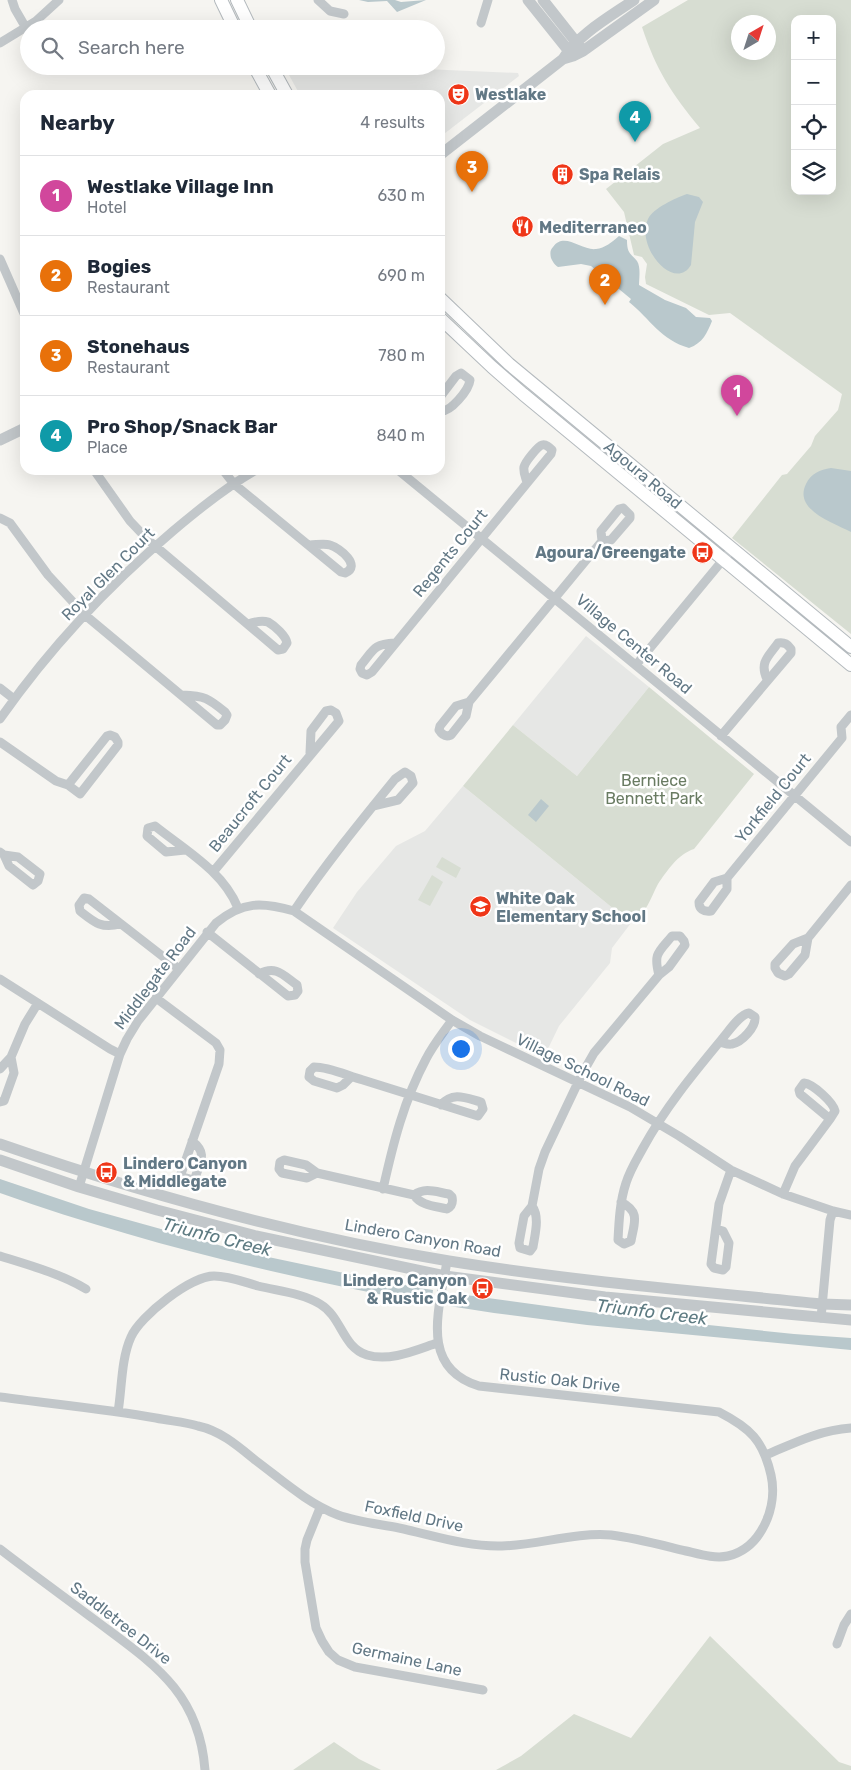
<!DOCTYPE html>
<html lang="en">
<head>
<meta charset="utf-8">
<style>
  :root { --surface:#fff; --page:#f6f6f7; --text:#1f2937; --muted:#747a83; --line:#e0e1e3; --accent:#ef3618 }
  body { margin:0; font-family:Rubik,sans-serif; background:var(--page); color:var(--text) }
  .controls { position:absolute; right:15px; top:15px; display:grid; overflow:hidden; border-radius:10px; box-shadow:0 5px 20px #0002 }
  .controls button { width:45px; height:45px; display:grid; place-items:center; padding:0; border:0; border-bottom:1px solid var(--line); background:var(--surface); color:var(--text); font:25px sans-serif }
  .compass { position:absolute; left:731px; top:15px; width:45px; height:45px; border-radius:50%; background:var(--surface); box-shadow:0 5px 20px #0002; rotate:39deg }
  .you { position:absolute; left:460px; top:1048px; width:18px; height:18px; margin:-12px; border:4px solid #fff; border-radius:50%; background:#1a73e8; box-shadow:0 0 0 8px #1a73e833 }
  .badge { display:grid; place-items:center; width:32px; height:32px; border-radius:50%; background:var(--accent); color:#fff; font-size:16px; font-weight:700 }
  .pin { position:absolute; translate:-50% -41px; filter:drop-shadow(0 1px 2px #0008) }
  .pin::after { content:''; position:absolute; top:26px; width:18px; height:15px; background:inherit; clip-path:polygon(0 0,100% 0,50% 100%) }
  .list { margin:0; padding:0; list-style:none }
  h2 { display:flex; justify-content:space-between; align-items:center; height:65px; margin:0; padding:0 20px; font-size:21px }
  h2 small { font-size:16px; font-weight:400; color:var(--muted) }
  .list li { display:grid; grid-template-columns:32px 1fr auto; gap:15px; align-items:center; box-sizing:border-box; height:80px; padding:0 20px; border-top:1px solid var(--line) }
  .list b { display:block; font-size:19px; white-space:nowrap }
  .list p { margin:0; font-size:16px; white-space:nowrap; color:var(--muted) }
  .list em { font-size:16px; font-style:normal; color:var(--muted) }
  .icon { flex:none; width:28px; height:28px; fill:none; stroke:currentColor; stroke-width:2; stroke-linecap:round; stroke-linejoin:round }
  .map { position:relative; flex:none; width:851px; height:1770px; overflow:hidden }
  .search { position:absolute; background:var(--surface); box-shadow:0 5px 20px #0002; left:20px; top:20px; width:425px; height:55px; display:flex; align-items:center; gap:12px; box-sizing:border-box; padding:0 18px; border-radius:28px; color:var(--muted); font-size:19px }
  .panel { position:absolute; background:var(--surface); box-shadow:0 5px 20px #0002; left:20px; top:90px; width:425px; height:385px; border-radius:15px }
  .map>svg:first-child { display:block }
  .built { fill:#e6e7e5 }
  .green { fill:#d7ddd2; fill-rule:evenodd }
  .water { fill:#b9c8cc }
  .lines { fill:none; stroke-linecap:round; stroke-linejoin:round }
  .secondary-casing { stroke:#b4babe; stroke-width:14 }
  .minor { stroke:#c2c7ca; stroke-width:9 }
  .tertiary { stroke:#c2c7ca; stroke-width:11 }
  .secondary { stroke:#fff; stroke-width:12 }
  .labels { text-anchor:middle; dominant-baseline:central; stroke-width:5; stroke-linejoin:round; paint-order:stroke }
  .poi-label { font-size:16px; font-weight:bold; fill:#627885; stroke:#fff; text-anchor:start }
  .street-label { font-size:16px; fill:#627885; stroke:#fff }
  .park-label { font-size:16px; fill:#697b62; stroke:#fff }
  .water-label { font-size:18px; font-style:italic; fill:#5e7b82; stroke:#fff }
</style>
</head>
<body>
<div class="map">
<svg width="851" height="1770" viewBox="0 0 851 1770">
  <rect width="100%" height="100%" fill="#f6f5f1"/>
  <path class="built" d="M284 66H354L518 73 519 76 440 137V95H300Z
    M586 636 649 687 577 776 513 725Z
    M463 786 631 923 612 948 610 963 559 1026 544 1057 470 1020 333 928 357 892 396 846 425 831Z"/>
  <path class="green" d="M688 0H851V634L732 538 782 475 787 474 811 446 815 436 838 410 842 394 730 313 709 315 646 284 645 277 647 264 642 257 634 255 624 212 606 189 663 144 700 128C672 94 656 70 642 27ZM795 19H832V191H795ZM738 22H768V52H738Z
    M649 687 754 774 694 849C678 854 667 871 658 884 651 897 646 915 631 923L463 786 513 725 577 776Z
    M442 857 461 868 456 878 436 867Z
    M432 875 443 882 430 906 418 900Z
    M710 1636 839 1762 851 1766V1770H496L521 1756 574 1714 631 1738Z
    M334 1742 359 1759 381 1770H293Z"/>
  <path class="water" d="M359 0H395L401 2 426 0 397 12 387 1 368 2Z
    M687 194 699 197 703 202 695 222 691 265C674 293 635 246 648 219 653 208 676 198 687 194Z
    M619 236 627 240C627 253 630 253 637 261 641 267 639 279 639 285L665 300 686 308 696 317 710 318 712 321C707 333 703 343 689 348 661 340 650 319 629 302L631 299 591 266 581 264 558 267C554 264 553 262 551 258 550 253 550 250 553 247 564 231 582 251 596 249 605 248 612 242 619 236Z
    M831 468 851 471V532C834 523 793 510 806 484 811 473 820 470 831 468Z
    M541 799 549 806 536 822 528 815Z
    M0 1179 89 1209 240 1251 363 1277C374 1287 391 1284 405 1285 414 1286 424 1289 433 1290L431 1304C285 1277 140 1243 0 1193Z
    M451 1293 612 1315 794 1334 851 1338V1350L587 1325 494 1313 449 1306Z"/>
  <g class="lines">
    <defs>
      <path id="secondary" d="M221 0 235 29
        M237 0 251 29
        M254 66 270 95
        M271 66 287 95
        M440 298 509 364 851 647
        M440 318 492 367 523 394 851 665"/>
    </defs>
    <use href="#secondary" class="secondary-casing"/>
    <path class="minor" d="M12 0 15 9 26 28
      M318 0 330 11 344 14
      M481 23 488 0
      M0 43 36 21 59 0
      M0 259 25 316
      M440 397 456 376 461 373 470 380C469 390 450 413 440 411
      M94 470 130 521 148 540 278 650 283 649 287 643C286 636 275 626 268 622 262 620 254 622 248 624
      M223 470 234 484 341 572 345 573C362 566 340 548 330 545 324 543 316 545 310 545
      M398 470 851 842
      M0 518 10 523 48 575 85 615 217 725H220L225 720 227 715 225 712C208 698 205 696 182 695
      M395 643C374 644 374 649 361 665L360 669 362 673 367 675 372 672 551 454 552 450C549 447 546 444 542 445 538 446 525 462 524 467 523 472 526 478 527 483
      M636 665 727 555
      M0 688 14 699
      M469 702 466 716 451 735C446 737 442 735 439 730L440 726 456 706 469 702 602 541 601 531 619 509 623 508 630 515V518L611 540 602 541
      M0 719C49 649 108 586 173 531 199 509 226 487 256 470
      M721 736 791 653V649C787 644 785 642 778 643 769 656 759 662 767 679
      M0 742 56 781 68 785 80 794 118 745V742L115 737 110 735 107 736 68 785
      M185 850 166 852 147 836 148 828 155 826C185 850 223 871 238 908
      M0 852 4 855 9 866 33 885 38 881 40 874 18 857 4 855
      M213 872 339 721 336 713 331 710 326 711 311 731 310 753
      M727 878V889L711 911C703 912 699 909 699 902L714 882 727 878 842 738 841 727 851 715
      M294 911C325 865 360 822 395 779L405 772 411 776 413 783 398 800 373 806
      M120 924C101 929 94 922 80 911L79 905 84 898 89 899 179 969
      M207 932 288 996 295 995 298 991 297 985C283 975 276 965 259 974
      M808 938 805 955 789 974 785 976 778 973 775 968V964L793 944 808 938 851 885
      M0 979 110 1049 120 1054
      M156 998 216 1043 220 1050 219 1064 181 1174 183 1177 193 1180 195 1178C200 1162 208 1153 192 1141
      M0 1069 11 1057 25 1024 38 1003
      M351 1077 343 1085 337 1088 314 1081 309 1077 310 1071 314 1067C330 1067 348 1076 363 1080 401 1092 440 1104 478 1116L483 1109 481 1102C466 1098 453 1091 441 1105
      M0 1102 4 1101 14 1073 11 1057
      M317 1173 307 1178 282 1173 279 1169 280 1162 284 1160 306 1165 317 1173 414 1195C421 1206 436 1206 447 1209 453 1206 453 1202 452 1197L449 1194C436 1192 425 1187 414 1195
      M79 1187 120 1054 127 1039 138 1021 216 923C243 901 262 902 294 911L452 1020 480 1036 630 1107 679 1136 731 1170 783 1194 833 1211 851 1215
      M383 1189C393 1144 404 1100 426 1059 433 1045 443 1033 452 1020
      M783 1194 795 1166 830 1119 835 1111C833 1102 813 1084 804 1083L799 1090 800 1094 830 1119
      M621 1202C641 1212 634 1223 631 1241L624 1244 618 1240C619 1220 620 1201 626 1183 630 1170 637 1159 643 1148 665 1108 693 1074 722 1039 729 1031 739 1015 749 1013L755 1017C756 1027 742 1042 732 1044 728 1045 724 1043 720 1042
      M532 1206C540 1217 535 1234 533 1247L530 1251 520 1248 519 1243 524 1216 532 1206 539 1169 545 1152 582 1074 594 1053 659 975 669 967 685 945 684 941 680 936H672C659 952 653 953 659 975
      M716 1229 723 1231 729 1243 726 1267 723 1270 714 1268 711 1264 719 1204 731 1170
      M0 1256C29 1265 61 1274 86 1289
      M821 1318 830 1220 833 1211
      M0 1397C52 1404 104 1409 156 1418 170 1421 185 1422 198 1426 221 1431 238 1446 255 1460 282 1480 307 1503 338 1515 357 1522 379 1524 399 1528 432 1535 467 1547 502 1546 538 1545 575 1532 611 1535 636 1538 661 1545 686 1551 699 1554 715 1559 728 1556 762 1548 778 1506 771 1475 763 1440 750 1428 719 1412L479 1386C418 1367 440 1307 447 1261
      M118 1412C122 1388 121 1359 131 1337 140 1316 191 1276 214 1276 229 1276 244 1282 258 1286 278 1291 302 1293 320 1304 342 1317 342 1347 367 1355 390 1362 416 1350 437 1343
      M766 1455C794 1443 820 1430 851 1428
      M320 1508 307 1540 305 1549V1562L316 1628 322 1641 329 1652 338 1660 355 1667 483 1690
      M0 1549C31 1573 63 1596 95 1620 152 1663 199 1691 205 1770
      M837 1644 844 1625 851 1614"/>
    <path class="tertiary" d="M528 0 572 55
      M543 0 580 47
      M563 59 573 56 583 51 654 0
      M440 155 563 59C577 35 611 16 634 0
      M0 440 25 428
      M0 1144C147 1195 295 1236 449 1261 572 1281 697 1291 822 1304L851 1305
      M0 1160 79 1187 157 1210 256 1236 445 1276 605 1297 851 1320"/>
    <use href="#secondary" class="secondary"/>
  </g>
  <defs>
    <symbol id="theatre-disc" viewBox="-11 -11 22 22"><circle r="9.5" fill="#ef3618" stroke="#fff"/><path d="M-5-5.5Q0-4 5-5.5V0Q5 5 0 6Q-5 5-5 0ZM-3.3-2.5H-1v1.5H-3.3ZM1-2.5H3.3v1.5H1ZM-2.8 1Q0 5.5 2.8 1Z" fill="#fff"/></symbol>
    <symbol id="building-disc" viewBox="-11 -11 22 22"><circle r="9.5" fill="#ef3618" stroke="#fff"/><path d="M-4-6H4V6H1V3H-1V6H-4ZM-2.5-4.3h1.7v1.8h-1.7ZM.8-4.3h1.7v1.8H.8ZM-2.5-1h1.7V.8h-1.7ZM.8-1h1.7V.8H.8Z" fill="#fff"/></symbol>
    <symbol id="restaurant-disc" viewBox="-11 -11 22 22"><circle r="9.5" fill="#ef3618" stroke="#fff"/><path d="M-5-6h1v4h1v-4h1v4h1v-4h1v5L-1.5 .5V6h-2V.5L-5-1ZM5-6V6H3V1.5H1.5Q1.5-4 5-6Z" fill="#fff"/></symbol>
    <symbol id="bus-disc" viewBox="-11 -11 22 22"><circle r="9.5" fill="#ef3618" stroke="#fff"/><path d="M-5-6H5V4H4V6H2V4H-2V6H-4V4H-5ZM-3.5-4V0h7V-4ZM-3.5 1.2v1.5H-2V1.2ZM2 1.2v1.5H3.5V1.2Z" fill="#fff"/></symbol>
    <symbol id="school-disc" viewBox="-11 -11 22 22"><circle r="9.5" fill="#ef3618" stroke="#fff"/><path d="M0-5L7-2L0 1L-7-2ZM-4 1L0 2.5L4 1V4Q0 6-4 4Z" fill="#fff"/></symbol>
  </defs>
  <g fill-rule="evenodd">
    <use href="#theatre-disc" x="446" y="82" width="25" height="25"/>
    <use href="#building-disc" x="550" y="162" width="25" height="25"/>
    <use href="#restaurant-disc" x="510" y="214" width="25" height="25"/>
    <use href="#bus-disc" x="690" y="540" width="25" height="25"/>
    <use href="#school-disc" x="468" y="894" width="25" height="25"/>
    <use href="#bus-disc" x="94" y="1160" width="25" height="25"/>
    <use href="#bus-disc" x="470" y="1276" width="25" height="25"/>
  </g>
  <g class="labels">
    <g class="poi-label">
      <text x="475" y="94">Westlake</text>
      <text x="579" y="174">Spa Relais</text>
      <text x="539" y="227">Mediterraneo</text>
      <text x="686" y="552" text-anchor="end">Agoura/Greengate</text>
      <text x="496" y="898">White Oak<tspan x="496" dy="18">Elementary School</tspan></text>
      <text x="123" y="1163">Lindero Canyon<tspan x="123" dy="18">&amp; Middlegate</tspan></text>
      <text x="467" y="1280" text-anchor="end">Lindero Canyon<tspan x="467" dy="18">&amp; Rustic Oak</tspan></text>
    </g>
    <g class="street-label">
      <text transform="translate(643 475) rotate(40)">Agoura Road</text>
      <text transform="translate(450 553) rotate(-51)">Regents Court</text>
      <text transform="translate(108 574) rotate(-45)">Royal Glen Court</text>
      <text transform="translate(634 644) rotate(40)">Village Center Road</text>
      <text transform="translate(773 798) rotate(-51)">Yorkfield Court</text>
      <text transform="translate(250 803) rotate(-51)">Beaucroft Court</text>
      <text transform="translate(155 978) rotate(-53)">Middlegate Road</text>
      <text transform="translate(583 1070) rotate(26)">Village School Road</text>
      <text transform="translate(423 1238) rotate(10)">Lindero Canyon Road</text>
      <text transform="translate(560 1380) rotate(6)">Rustic Oak Drive</text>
      <text transform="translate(414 1516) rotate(12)">Foxfield Drive</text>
      <text transform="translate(121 1623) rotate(38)">Saddletree Drive</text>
      <text transform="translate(407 1659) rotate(12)">Germaine Lane</text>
    </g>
    <g class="park-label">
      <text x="654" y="780">Berniece<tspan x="654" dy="18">Bennett Park</tspan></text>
    </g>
    <g class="water-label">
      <text transform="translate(217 1237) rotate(14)">Triunfo Creek</text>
      <text transform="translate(652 1312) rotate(7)">Triunfo Creek</text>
    </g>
  </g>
</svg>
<div class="controls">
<button>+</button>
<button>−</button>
<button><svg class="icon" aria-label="locate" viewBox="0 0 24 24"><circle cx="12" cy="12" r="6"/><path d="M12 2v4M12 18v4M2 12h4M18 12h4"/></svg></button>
<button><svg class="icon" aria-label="layers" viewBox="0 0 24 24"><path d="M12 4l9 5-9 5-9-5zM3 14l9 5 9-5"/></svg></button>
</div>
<svg class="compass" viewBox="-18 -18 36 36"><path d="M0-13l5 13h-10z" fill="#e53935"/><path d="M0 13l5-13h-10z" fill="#747a83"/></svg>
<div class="you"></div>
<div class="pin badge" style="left:737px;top:416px;background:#d1479c">1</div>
<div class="pin badge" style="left:605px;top:305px;background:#e8710a">2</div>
<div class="pin badge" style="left:472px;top:192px;background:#e8710a">3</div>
<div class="pin badge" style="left:635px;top:142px;background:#0f9aa8">4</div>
<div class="search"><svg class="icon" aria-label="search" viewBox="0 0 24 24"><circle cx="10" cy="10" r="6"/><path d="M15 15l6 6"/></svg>Search here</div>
<section class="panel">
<h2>Nearby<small>4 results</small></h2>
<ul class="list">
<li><span class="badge" style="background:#d1479c">1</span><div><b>Westlake Village Inn</b><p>Hotel</p></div><em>630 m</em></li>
<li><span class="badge" style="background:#e8710a">2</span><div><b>Bogies</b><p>Restaurant</p></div><em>690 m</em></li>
<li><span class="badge" style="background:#e8710a">3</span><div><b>Stonehaus</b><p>Restaurant</p></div><em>780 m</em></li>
<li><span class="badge" style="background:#0f9aa8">4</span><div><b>Pro Shop/Snack Bar</b><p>Place</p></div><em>840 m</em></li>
</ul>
</section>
</div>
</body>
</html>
